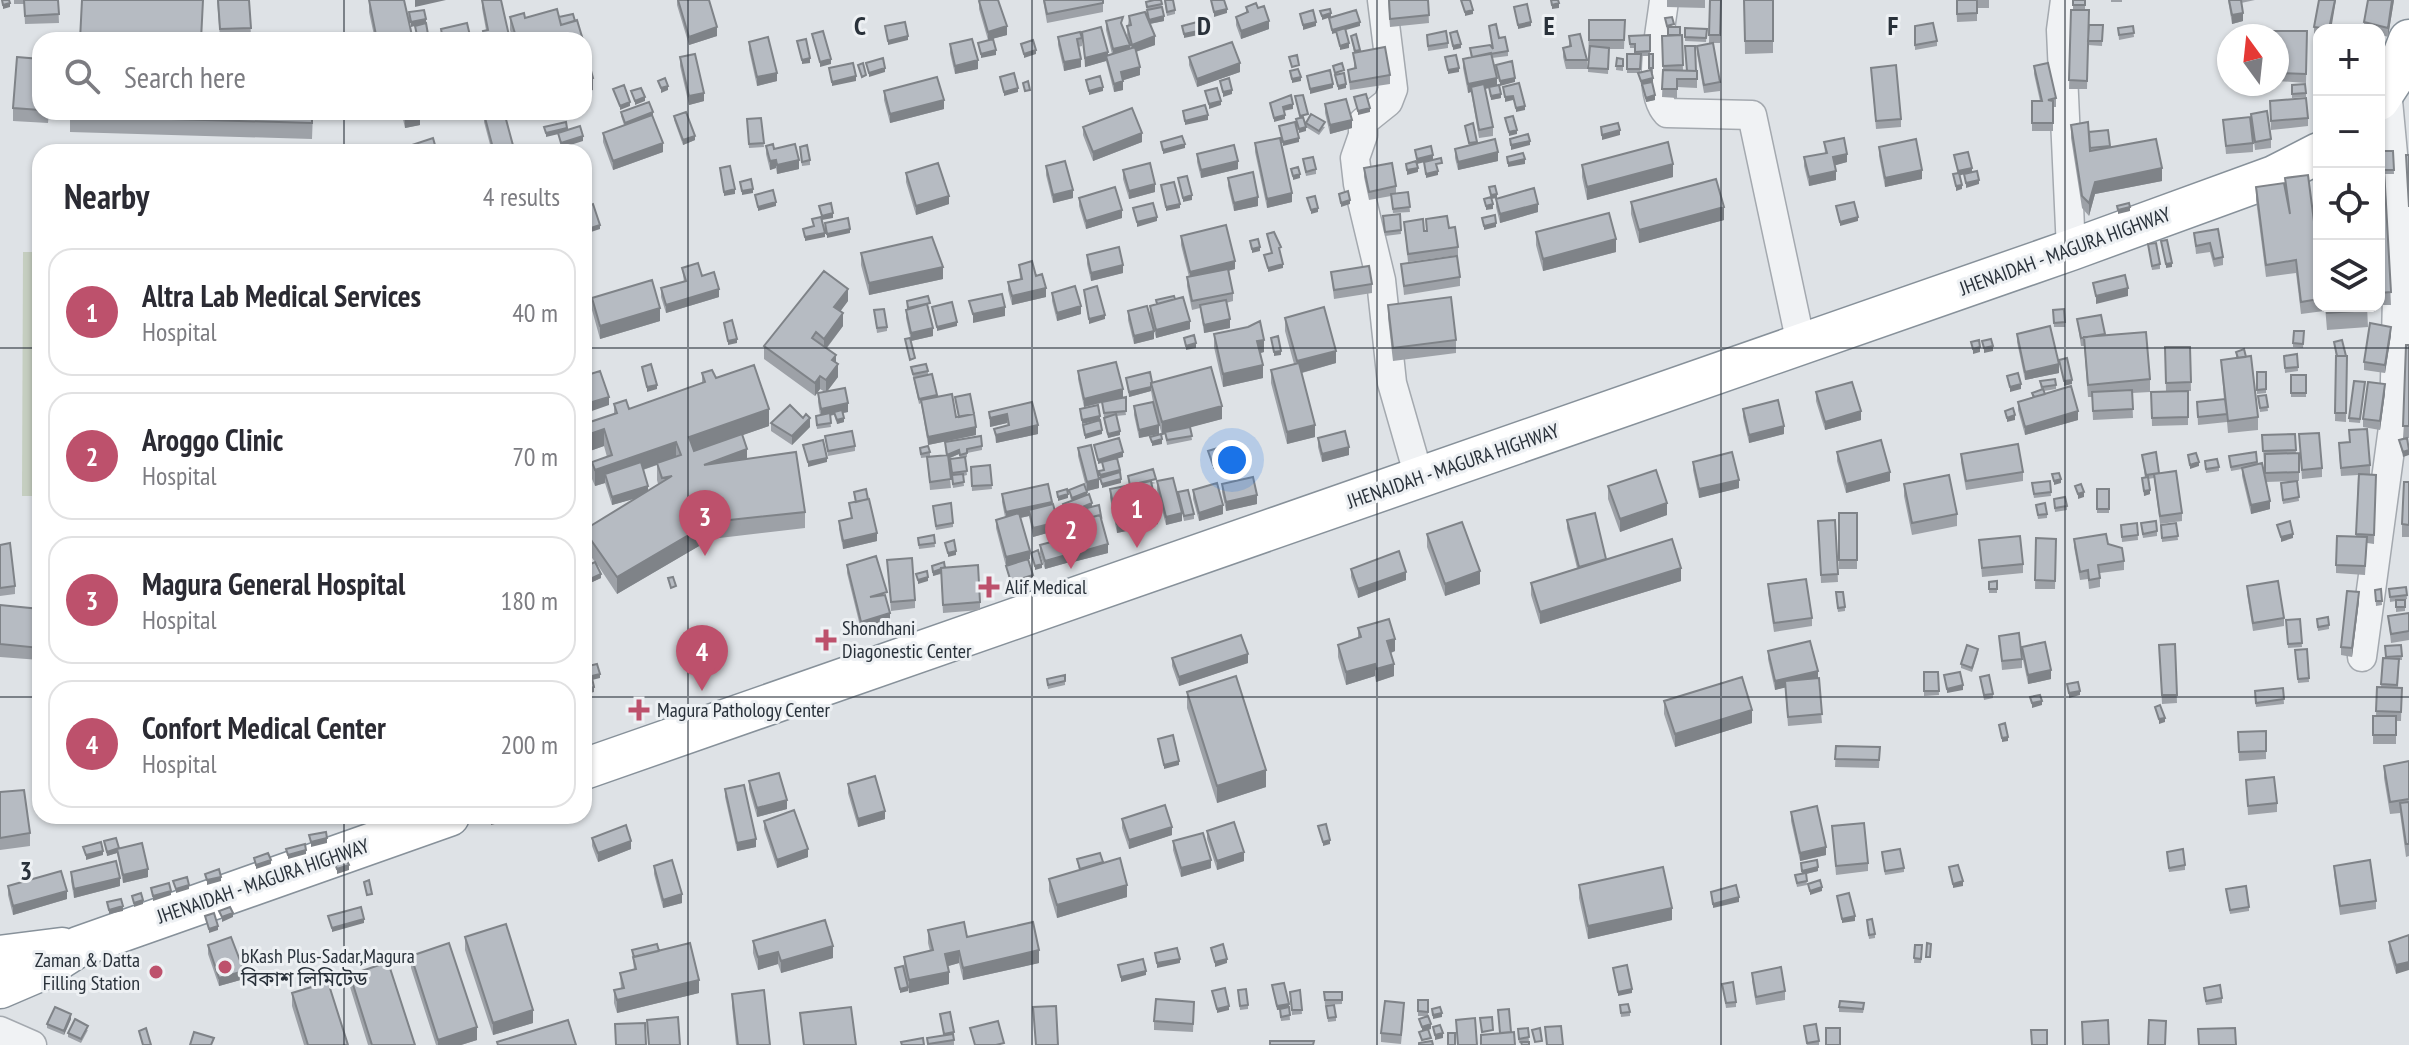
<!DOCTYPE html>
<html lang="en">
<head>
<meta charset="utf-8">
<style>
  :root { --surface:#fff; --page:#f2f2f3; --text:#2b2b33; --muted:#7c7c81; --line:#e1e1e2; --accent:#bd516c }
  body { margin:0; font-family:"PT Sans Narrow","Noto Sans Bengali",sans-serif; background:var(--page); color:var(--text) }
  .controls { position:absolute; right:24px; top:24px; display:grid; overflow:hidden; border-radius:16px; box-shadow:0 2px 6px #0004 }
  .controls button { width:72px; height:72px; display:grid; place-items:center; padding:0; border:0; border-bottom:2px solid var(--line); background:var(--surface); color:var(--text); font:40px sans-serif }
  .compass { position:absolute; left:2217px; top:24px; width:72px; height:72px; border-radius:50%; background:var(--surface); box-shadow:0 2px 6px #0004; rotate:345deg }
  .you { position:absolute; left:1232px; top:460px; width:28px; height:28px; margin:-20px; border:6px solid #fff; border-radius:50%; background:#1a73e8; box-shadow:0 0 0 12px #1a73e833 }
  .badge { display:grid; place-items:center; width:52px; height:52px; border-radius:50%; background:var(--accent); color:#fff; font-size:26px; font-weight:700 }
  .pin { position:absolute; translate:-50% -66px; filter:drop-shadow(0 2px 4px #0008) }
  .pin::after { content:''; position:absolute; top:42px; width:28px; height:24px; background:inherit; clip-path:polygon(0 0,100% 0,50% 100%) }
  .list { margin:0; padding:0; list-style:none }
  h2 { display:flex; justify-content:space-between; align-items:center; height:104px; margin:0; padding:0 32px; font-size:34px }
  h2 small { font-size:26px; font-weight:400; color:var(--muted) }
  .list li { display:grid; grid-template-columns:52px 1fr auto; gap:24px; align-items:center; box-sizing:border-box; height:128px; margin:0 16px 16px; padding:0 16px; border:2px solid var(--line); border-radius:24px }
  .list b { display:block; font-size:30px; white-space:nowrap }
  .list p { margin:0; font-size:26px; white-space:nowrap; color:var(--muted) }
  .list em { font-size:26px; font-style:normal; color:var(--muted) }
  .icon { flex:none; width:44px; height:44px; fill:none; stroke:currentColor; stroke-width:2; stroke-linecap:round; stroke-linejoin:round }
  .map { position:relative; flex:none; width:2409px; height:1045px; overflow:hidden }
  .search { position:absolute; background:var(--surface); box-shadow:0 2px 6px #0004; left:32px; top:32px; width:560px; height:88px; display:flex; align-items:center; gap:20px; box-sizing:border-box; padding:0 28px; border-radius:24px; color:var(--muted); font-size:30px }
  .panel { position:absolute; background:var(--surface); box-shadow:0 2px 6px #0004; left:32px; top:144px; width:560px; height:680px; border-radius:24px }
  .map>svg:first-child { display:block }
  .green { fill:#c5cec0 }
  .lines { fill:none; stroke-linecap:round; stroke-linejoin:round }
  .minor-casing { stroke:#a4a9af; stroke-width:31 }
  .highway-casing { stroke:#87919a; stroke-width:43 }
  .minor { stroke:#f0f2f4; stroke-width:28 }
  .highway { stroke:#fff; stroke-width:40 }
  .wall { fill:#9da1a7; fill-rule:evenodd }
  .shaded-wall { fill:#7f8388 }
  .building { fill:#b6bbc2; stroke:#7f8388; stroke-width:2 }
  .grid { fill:none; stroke:#29313a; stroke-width:2; stroke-opacity:0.55 }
  .poi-dot { fill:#bd516c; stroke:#edf0f3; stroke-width:3 }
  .labels { text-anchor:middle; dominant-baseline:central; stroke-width:6; stroke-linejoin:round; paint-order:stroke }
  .street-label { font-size:20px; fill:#29313a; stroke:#edf0f3 }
  .poi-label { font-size:20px; fill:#29313a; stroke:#edf0f3; text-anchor:start }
  .grid-label { font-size:26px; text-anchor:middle; font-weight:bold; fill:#29313a; stroke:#edf0f3; stroke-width:6; stroke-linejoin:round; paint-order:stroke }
</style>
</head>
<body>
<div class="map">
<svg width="2409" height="1045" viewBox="0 0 2409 1045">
  <rect width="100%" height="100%" fill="#dee2e6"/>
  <path class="green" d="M23 252H40V496H22Z"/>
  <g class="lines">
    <defs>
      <path id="minor" d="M1382 0 1393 89 1388 102 1363 122V135L1355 158 1358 184 1381 280 1392 383 1419 477
        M1664 0C1661 30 1646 91 1667 113L1752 115 1801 344
        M2065 0 2061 30 2071 250
        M2362 657 2394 420 2399 218 2387 90
        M0 1031 32 1045"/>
      <path id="highway" d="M2379 100 2396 74 2409 40
        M584 769 2071 250 2274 176 2319 153
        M0 956 62 948
        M0 988 42 970 78 947 449 816"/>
    </defs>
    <use href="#minor" class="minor-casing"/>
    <use href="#highway" class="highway-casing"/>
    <use href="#minor" class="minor"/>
    <use href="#highway" class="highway"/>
  </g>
  <path class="wall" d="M14 0H58L59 23 25 24 24 4H14Z
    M217 0H249L251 36 220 38Z
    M369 0 413 40H375L369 12Z
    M482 0 510 40H483V31L486 30 482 8Z
    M677 0H709L717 36 689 45 677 5Z
    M1043 0H1103V12L1047 23Z
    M1161 0 1164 21 1150 24 1155 45 1136 52 1140 75 1123 80V90L1114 92 1106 61 1085 67 1082 32 1108 55 1112 54 1106 30V21L1122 27 1130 49H1131L1127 35 1129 16 1148 20 1146 2Z
    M1164 0 1175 10V14L1167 16Z
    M1388 0H1428L1429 23 1390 27Z
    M1667 0H1705V8L1667 7Z
    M1710 0H1721L1720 43H1713L1720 82V91L1704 93 1697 54V46L1713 43H1709Z
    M1744 0H1773V53L1745 54Z
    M1956 0H1989V8H1977V21L1957 22Z
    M2073 0H2085V9H2073Z
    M2111 0H2122V2H2111Z
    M2228 0H2255L2241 3 2243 21 2232 24Z
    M2394 0 2388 37 2379 34V30H2364V22Z
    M979 1 1007 35 988 40 979 9Z
    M1246 7 1269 29 1241 39 1236 25V17L1246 13Z
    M2071 10 2089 33 2103 25 2102 46 2088 45 2087 89H2069Z
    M510 17H559L575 21 583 40H513L510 30Z
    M1665 18 1680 35H1682L1683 71H1697V88L1677 87V98L1662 97 1663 70 1662 36 1668 35V30H1667Z
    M1589 20H1625L1624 49H1609L1608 74 1588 72Z
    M1489 26 1508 51V56L1492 58 1497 86 1501 98 1491 100 1489 88 1485 89 1493 127V136L1479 138 1471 92 1468 93 1463 68V59L1471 58 1470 48 1492 47Z
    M1915 26 1937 41V46L1915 50Z
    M2133 26 2134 37 2119 40 2118 28Z
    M2314 27 2331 30H2319V36L2314 35Z
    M1685 28 1707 29 1706 42 1685 41Z
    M2307 31 2306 83 2277 81V36Z
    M1427 35 1448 43V48L1428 51Z
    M1650 35V54H1653V73H1651L1652 82 1655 100 1646 102 1638 73H1627V54H1635V48H1630L1629 36ZM1641 56H1649V70L1640 72Z
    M1351 36 1360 52 1390 75V84L1350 90 1348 70 1354 69V53Z
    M1569 36 1587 60V69H1566L1563 57V48L1569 46Z
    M1058 37 1082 38V46L1078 47 1081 67 1064 71 1058 45Z
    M749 42 777 81 757 86 749 50Z
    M950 44 978 69 955 74 950 53Z
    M680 57 704 101 689 105 680 66Z
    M1189 57 1240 72 1197 87 1189 65Z
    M1617 58 1623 59V71L1616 70Z
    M40 59V112H49L48 123 13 121V108Z
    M2034 66 2056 98V107H2053V131H2032V101H2040L2034 74Z
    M1871 68 1901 119V127L1876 129Z
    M2292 85 2306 93V97L2292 98Z
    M884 91 944 109 890 123 884 100Z
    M2270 101 2308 118V126L2271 130Z
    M1325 104 1352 128 1330 134 1325 113Z
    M70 112H313L312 139 70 132Z
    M383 112H419L420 125 405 128 402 115 384 118Z
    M621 112 653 117 663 152 613 170 603 142V133L624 125 621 116Z
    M484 114 514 152H492L484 122Z
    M2251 114 2271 139V148L2255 150Z
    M674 116 695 140 683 145 674 120Z
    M761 118 764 147 749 148 747 119Z
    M2223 120 2253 143V152L2226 154Z
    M1306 123 1325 127 1319 135 1306 127Z
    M2071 125 2089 132 2162 181 2095 194 2089 216 2082 208 2071 138Z
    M1465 126 1477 144 1498 161 1458 170 1455 158V149L1469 146Z
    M1083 127 1142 142 1093 161 1083 135Z
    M1824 142 1847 162 1835 165 1836 180 1809 186 1804 166V157L1825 153Z
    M1255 143 1292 202 1267 208 1255 152Z
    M766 146 774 149 799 169 777 174 776 168 770 170 766 154Z
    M800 147 810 160V165L802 166Z
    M1879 147 1922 179 1885 187 1879 156Z
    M2379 151H2393L2394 174H2385L2391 305H2379Z
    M1197 154 1238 169 1201 178 1197 162Z
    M1303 159 1316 169V174L1306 176Z
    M1582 165 1673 177 1587 200 1582 177Z
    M1046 166 1073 198 1053 203 1046 175Z
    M1364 168 1396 186V193L1408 192 1410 212 1393 213 1391 196 1369 200 1364 177Z
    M1123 170 1155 192 1129 199 1123 179Z
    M906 173 949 204 916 215 906 182Z
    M1228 178 1258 206 1234 211 1228 186Z
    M2285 178 2319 260V306H2324V311L2301 314 2296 273 2266 277 2256 200V187L2285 189Z
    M1079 198 1122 218 1086 229 1079 206Z
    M1496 199 1538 212 1500 223 1496 207Z
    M1631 202 1724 220 1639 243 1631 214Z
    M1400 214 1401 234 1385 236 1383 216Z
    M1426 219 1449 228 1458 247V255L1408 262 1404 222 1424 231H1426Z
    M2218 229 2223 257V265L2214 267 2210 252 2196 254 2194 233Z
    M1536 232 1616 252 1543 271 1536 245Z
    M1181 236 1235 269 1229 271 1233 293V301L1226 303 1230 328 1204 333 1200 308 1192 310 1187 286V277H1189L1181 245Z
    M2148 244 2160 264V269L2152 270Z
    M861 253 943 279 869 295 861 265Z
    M1087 255 1123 273 1091 281 1087 264Z
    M1401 264 1460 277V286L1404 295Z
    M1019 265 1036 276 1046 297 1012 305 1008 290V282L1020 279Z
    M682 268 702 276 719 297 666 313 661 297V288L684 282Z
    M1331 272 1372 284V293L1334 299Z
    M1052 293 1081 314 1057 321 1052 301Z
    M592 298 660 321 600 339 592 310Z
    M1175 299 1190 329 1156 338 1150 315V306L1156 305V300Z
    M848 301 840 311 843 326 827 348 836 363 838 377 827 391 848 412 842 413 844 422 837 424 834 415 830 416 831 427 817 429 816 420 820 415 818 402V393L825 392 820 389 815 396 764 359V346Z
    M907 301 930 307 928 308 933 336 911 341 906 318V310L907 309Z
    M1388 305 1456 340V353L1393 361 1388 318Z
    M2325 306H2367L2368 327 2327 330Z
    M2064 309 2065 327H2054L2053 310Z
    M874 310 887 327V331L877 333Z
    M1128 311 1154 339 1134 344 1128 320Z
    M2101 315 2105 335 2150 379V392L2132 393 2133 418 2093 420 2092 397H2088L2084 346H2081L2077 319Z
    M1285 318 1336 363 1302 373 1315 437 1287 444 1271 383V370L1294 364 1285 331Z
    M1248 327 1264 352 1260 353 1263 378 1223 387 1214 347V334Z
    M2304 331 2303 348 2293 347V343Z
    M2017 334 2059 373 2025 380 2017 342Z
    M2391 335 2385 373 2364 370V362Z
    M2334 342 2347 356 2346 422 2335 421 2336 356Z
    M2409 345V438H2407L2403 457 2399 440 2403 438Z
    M2165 347H2190L2191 391H2188V425L2152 426 2151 392 2166 391Z
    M2236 352 2258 417V430L2228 433 2227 422 2198 425 2197 402 2224 400 2221 360 2236 358Z
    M2297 354 2298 371 2285 373 2284 356Z
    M911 367 928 371V374L937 397 956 417H959L955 397 976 435 928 445 921 403 919 404Z
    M1078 371 1123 397 1126 415 1116 416 1120 435 1108 438 1104 422V417L1102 403 1084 407 1078 379Z
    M2257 372H2266V393L2257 394Z
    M702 373 716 378 769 426 742 435 747 459 805 512V528L711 539 617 594 597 564 601 578 588 584 584 576V567L595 562 584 547V530L636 498 612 505 605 483 595 486 592 479V462L607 457 604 446 587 452 584 444V424L614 414V404L629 409 702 383ZM657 465V480L658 484 648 491 643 470Z
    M2291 375H2306V397H2291Z
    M1126 378 1152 382 1222 419 1190 427 1192 440 1167 445 1165 434 1162 435 1154 407 1159 434 1139 438 1134 415V406L1153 402 1151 391 1129 397Z
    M2040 381 2056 385V389L2044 391 2045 394 2078 420 2025 435 2018 410V402L2032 397V393L2041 390Z
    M2365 382 2360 423 2349 422V418Z
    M1816 392 1861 420 1825 430 1816 401Z
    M2385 393 2380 430 2363 427V419Z
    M2266 395 2268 411 2260 412 2258 396Z
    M1032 402 1038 434 996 443 994 429 1008 425 1007 423 990 427 989 412Z
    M1743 409 1784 434 1749 443 1743 417Z
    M771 423 810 427 792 445 771 431Z
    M2349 430 2370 465V474H2364L2376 475 2374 544 2367 543 2365 575 2336 573V565L2356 537 2358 475 2341 476 2339 452V443H2349Z
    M2295 434 2296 453H2299V481H2297L2299 501 2283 504 2281 488V483L2296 481 2266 482 2270 509 2251 514 2242 476V469L2231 471 2229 456 2256 452 2257 464 2265 478 2262 435Z
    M2299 434 2322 468V477L2302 479Z
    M825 436 855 446V451L828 456Z
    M1318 438 1349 455 1322 462 1318 447Z
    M945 442 982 446V450L967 453V457L965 458 967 475 963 476 964 486 953 488 950 459 960 458 959 454 948 459 951 488 930 490 927 457 946 455Z
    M920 448 930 452V457L921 458Z
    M1078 448 1099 488 1087 491 1078 456Z
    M1837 452 1890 481 1846 493 1837 461Z
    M1961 454 2023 472V481L1966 490 1961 462Z
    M2142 455 2159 473 2182 513V521L2160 524 2154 478 2148 479 2150 494 2144 496 2142 478H2145Z
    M2205 461 2219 467V471L2206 473Z
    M1693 462 1739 488 1699 498 1693 470Z
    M990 465 992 489 972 491 971 467Z
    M1128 476 1156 483 1151 484 1158 524 1117 533 1110 498V489L1129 485Z
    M1157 481 1182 521 1166 525 1157 490Z
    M2050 481 2051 496 2034 498 2032 487Z
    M2409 482V537H2402V524Z
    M1222 484 1257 504 1226 511 1222 492Z
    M1904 484 1957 514V526L1912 535 1904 496Z
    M1608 486 1667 515 1620 532 1608 499Z
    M2097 489H2109V513H2097Z
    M1069 490 1087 495 1092 507 1101 519 1108 553 1073 562 1065 533 1063 520V516L1065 515 1063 508V504L1071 501ZM1087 509 1088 518 1084 519 1077 517V521L1075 522 1074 515Z
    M1193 490 1223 514 1199 521 1193 499Z
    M854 492 877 541 843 549 839 529V521L851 518 849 503 855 502Z
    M1178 492 1194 514V519L1184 521Z
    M1002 494 1058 530 1033 537 1029 516 1020 518 1033 580 1011 586 996 528V520L1005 517 1002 502Z
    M2054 499 2067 506V510L2055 512Z
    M2036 505 2047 514V518L2038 519Z
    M933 506 953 523V527L936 530Z
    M1839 513H1857V569H1839Z
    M1567 520 1606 559 1681 581 1540 624 1531 595V583L1577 568 1567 528Z
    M1835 520 1838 582 1821 583 1818 521Z
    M2137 523 2138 540 2122 542 2121 525Z
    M2141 523 2157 531V536L2143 538Z
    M2176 523 2178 540 2162 542 2161 525Z
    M1427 534 1480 584 1445 596 1427 547Z
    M934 535 935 547 919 549 918 538Z
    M2036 538 2056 539 2055 589H2035Z
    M2074 539 2108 544 2124 561V570L2100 573V587L2089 589 2088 579 2080 580 2074 547Z
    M1979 540 2023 564V573L1982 577Z
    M0 545 15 586V594L0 596Z
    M1040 545 1070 562 1045 569 1040 554Z
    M887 560 915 600V608L891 611Z
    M847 565 887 601 890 622 861 630 847 573Z
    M932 566 945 568 980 602V610L943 613 941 574 933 576Z
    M1351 569 1406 580 1358 598 1351 577Z
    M1997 581V593H1989V582Z
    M1768 584 1812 618V626L1774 632 1768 593Z
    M2247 586 2284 618V626L2253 631 2247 594Z
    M2406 587 2407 599 2403 600H2405V611L2396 612V601L2390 602 2389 589Z
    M2381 589 2382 605 2376 606 2375 590Z
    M1836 597 1845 607V611L1838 612Z
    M2359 601 2352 657 2341 655V647Z
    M0 605 40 609V660L0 657Z
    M2409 613V640L2391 643 2388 616Z
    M2300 619 2302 647 2288 648 2286 620Z
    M2317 619 2329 625V629L2318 631Z
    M1358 628 1395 651 1391 653 1394 676 1376 682 1375 676 1346 685 1338 657V645L1358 638Z
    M1999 636 2022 659V668L2002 670Z
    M2175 644 2177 703 2162 704 2159 645Z
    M2401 645 2402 660H2399L2398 688H2402L2401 721H2396V744H2373V716H2376L2377 687H2381L2383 658H2386Z
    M2022 647 2051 679 2028 684 2022 655Z
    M2307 649 2309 682 2298 683 2295 650Z
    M1768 651 1818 678 1822 723 1788 726 1785 687 1775 690 1768 659Z
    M1978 653 1972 672 1961 668V664Z
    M1172 658 1248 663 1179 686 1172 666Z
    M1924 672H1938L1939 695 1924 696Z
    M1065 675V685L1048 689 1047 679Z
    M1980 677 1993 694V698L1984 700Z
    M2283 688 2284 704 2256 707 2255 691Z
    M1187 692 1266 787 1217 803 1187 708Z
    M1664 701 1752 723 1675 747 1664 714Z
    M2266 731V759L2239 761 2238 732Z
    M1836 746 1880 747 1879 768 1835 767Z
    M2409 761V856L2406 857 2400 813 2390 814 2384 778V766Z
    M2246 780 2277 803V812L2248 815Z
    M749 781 787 809 757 817 749 789Z
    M848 784 885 819 858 827 848 793Z
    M725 789 756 847 737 851 725 797Z
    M0 792 30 833V846L0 850Z
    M1791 812 1826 855 1800 861 1791 821Z
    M1122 819 1172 835 1129 849 1122 828Z
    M764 821 808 857 777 868 764 829Z
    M1832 826 1868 863V871L1836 875Z
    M1207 831 1244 861 1217 870 1207 839Z
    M592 838 631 849 598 862 592 846Z
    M104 841 119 849 148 877 123 883 117 853 107 856Z
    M1173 841 1211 868 1181 877 1173 850Z
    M1882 852 1904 868V872L1885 875Z
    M2167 856 2185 865V870L2169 872Z
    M1077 859 1103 862 1127 897 1057 918 1049 891V879L1079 870Z
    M1801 863 1818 871 1806 874 1807 885 1797 887 1795 875 1802 874Z
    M654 866 682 903 663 908 654 874Z
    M2334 866 2376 901V909L2340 915 2334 874Z
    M71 872 120 886 74 898 71 881Z
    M1579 885 1672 920 1588 939 1579 898Z
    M8 886 67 899 13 915 8 895Z
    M2226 889 2249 907V911L2230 914Z
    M1867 920 1875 934V938L1869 939Z
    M928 930 967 937 1039 963 963 980 959 963 948 966 949 984 909 993 904 969V957L930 951 928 943Z
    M2409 935 2396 974 2389 950V942Z
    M465 937 533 1023 493 1035 465 950Z
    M753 941 833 958 781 973 778 964 758 970 753 953Z
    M208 945 244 979 219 986 208 954Z
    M1915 945H1922L1921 963H1914Z
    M632 950 659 951 699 993 617 1013 614 1003V990L621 989 620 973 634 970Z
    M411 956 477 1040 461 1045H436L411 968Z
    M1752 973 1785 991V1000L1756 1005 1752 981Z
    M350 975 415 1045H368L350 987Z
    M1722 984 1736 1002V1007L1726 1008Z
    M1272 985 1289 1007 1290 1020 1281 1021 1280 1010H1277Z
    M2204 988 2222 998V1003L2206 1005Z
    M1300 990 1302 1014 1292 1015 1290 992Z
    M1324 992H1342V1004L1325 1005Z
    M292 993 348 1045H304L292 1006Z
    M732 994 770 1045H736L732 1006Z
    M1238 994 1248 1005V1009L1240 1010Z
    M1418 1000H1428V1016H1418Z
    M1620 1005 1630 1012V1016L1621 1017Z
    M1326 1006 1336 1017V1021L1328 1022Z
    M1839 1007 1864 1008 1863 1013 1839 1012Z
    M1194 1010 1193 1032 1154 1030V1021Z
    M1404 1012 1401 1044 1381 1042V1033Z
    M800 1013 856 1045H803Z
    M940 1014 954 1032V1045H928L927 1038 944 1035Z
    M71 1019 64 1035 47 1028V1024Z
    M1804 1026 1819 1041V1045H1807Z
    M1528 1028 1529 1042 1519 1043 1518 1029Z
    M88 1030 81 1043 68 1037V1033Z"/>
  <path class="shaded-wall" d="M415 0H446L415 7Z
    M2335 0H2336L2331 30H2329Z
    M2392 0H2394L2388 37V28Z
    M10 3V7L3 9V5Z
    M1559 3V8L1552 9V5Z
    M1227 9V13L1214 17V12Z
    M1473 10V14L1465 16V12Z
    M1331 13V17L1322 20V16Z
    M2243 13V21L2232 24V15Z
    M1164 16V21L1149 24V20Z
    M426 19V23L411 27V22Z
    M1269 21V29L1241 39V31Z
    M1316 22V26L1303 30V25Z
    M1360 22V26L1332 34V30Z
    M1531 22V26L1518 29V25Z
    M1007 26V35L988 40V32Z
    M717 27V36L689 45V37Z
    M1203 30V34L1184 38V34Z
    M908 36V40L888 45V41Z
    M1155 36V45L1132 53V45Z
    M1349 43V48L1340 50V46Z
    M1461 44V48L1453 50V46Z
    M1130 45V53L1113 58V49Z
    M996 50V55L981 58V54Z
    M1036 50V54L1024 58V54Z
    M1108 52V60L1106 56V61L1085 67V58Z
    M810 58V63L802 64V60Z
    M831 59V64L820 67V62Z
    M1081 59V67L1064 71V62Z
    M978 60V69L955 74V66Z
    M1240 63V72L1197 87V79Z
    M1140 67V75L1121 81V72Z
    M885 68V72L869 77V73Z
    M1459 68V72L1448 74V70Z
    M777 73V81L757 86V77Z
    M856 76V81L832 86V82Z
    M1301 77V81L1292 83V79Z
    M593 78V90L584 93V80Z
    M1497 78V86L1472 92 1471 87V92L1468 93V84Z
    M1515 78V82L1500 86V81Z
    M1653 78V82L1641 86V81Z
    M1123 81V90L1114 92V84Z
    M1333 84V88L1310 94V89Z
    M1346 84V88L1338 90V86Z
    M668 86V90L661 93V88Z
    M1103 87V91L1089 95V91Z
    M1018 88V92L1004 96V92Z
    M1232 90V94L1223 97V92Z
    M704 93V101L689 105V96Z
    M1501 94V98L1491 100V96Z
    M1655 95V100L1646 102V98Z
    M1513 96V100L1505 102V97Z
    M645 97V101L635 105V101Z
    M944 100V109L890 123V114Z
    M1221 101V105L1209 109V104Z
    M630 102V106L620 110V106Z
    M1293 104V109L1283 111V107Z
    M1525 106V110L1516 112V108Z
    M1370 108V112L1358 115V111Z
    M384 112H402V115L384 118Z
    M473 112H484V113L464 119V115Z
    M653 112V117L625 127V123Z
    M1208 115V120L1185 125V121Z
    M1285 115V119L1274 122V118Z
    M420 116V125L405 128V119Z
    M1352 120V128L1330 134V125Z
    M1306 127V131L1299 133V129Z
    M567 128V132L546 137V133Z
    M1517 130V134L1509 136V132Z
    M1620 130V135L1602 140V135Z
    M1142 133V142L1093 161V152Z
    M583 136V141L561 148V143Z
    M695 136V140L683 145V140Z
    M1299 138V142L1283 146V142Z
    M1530 141V145L1511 150V145Z
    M663 143V152L613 170V161Z
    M1185 144V148L1163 154V150Z
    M1498 152V161L1458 170V162Z
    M1847 154V162L1833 166V157Z
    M1433 155V160L1417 164V159Z
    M1525 159V164L1508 167V163Z
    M776 160V168L770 170V161Z
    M799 160V169L777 174V165Z
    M1238 161V169L1201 178V170Z
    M1673 164V177L1587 200V187Z
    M1418 168V172L1407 175V170Z
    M1972 168V172L1958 176V171Z
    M2162 168V181L2095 194 2089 216V203L2095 182Z
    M1922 170V179L1885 187V178Z
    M1438 171V175L1426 178V174Z
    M1836 171V180L1809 186V177Z
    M1300 174V178L1293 180V176Z
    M1979 180V184L1966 188V183Z
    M1155 184V192L1129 199V191Z
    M1962 185V189L1956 191V186Z
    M735 189V194L724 196V192Z
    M753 189V193L742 195V191Z
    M1073 190V198L1053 203V195Z
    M1292 193V202L1267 208V199Z
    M1497 194V198L1491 199V195Z
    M1192 195V200L1183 202V198Z
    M949 196V204L916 215V206Z
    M1258 197V206L1234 211V203Z
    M1350 200V204L1341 207V203Z
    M776 202V206L758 211V207Z
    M1180 204V208L1166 211V207Z
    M1493 204V209L1486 210V206Z
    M1538 204V212L1500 223V214Z
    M1724 207V220L1639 243V230Z
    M2130 207V211L2118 214V210Z
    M1318 208V212L1311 214V210Z
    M1122 210V218L1086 229V221Z
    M833 213V218L822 220V216Z
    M1157 217V221L1137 227V222Z
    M1858 217V221L1840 226V222Z
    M1496 223V227L1484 230V226Z
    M600 225V229L588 233V229Z
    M850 229V233L827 238V234Z
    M825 233V237L805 241V237Z
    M1616 239V252L1543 271V259Z
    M1260 247V251L1252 253V249Z
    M1235 261V269L1190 280V272Z
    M2172 263V267L2166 268V264Z
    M1283 264V268L1268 272V268Z
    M1123 265V273L1091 281V273Z
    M943 267V279L869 295V283Z
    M1046 288V297L1012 305V296Z
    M2128 288V296L2096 304V296Z
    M719 289V297L666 313V305Z
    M848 289V301L834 320V307Z
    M1081 306V314L1057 321V313Z
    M1005 307V316L973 323V314Z
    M660 308V321L600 339V326Z
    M843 313V326L824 351V339Z
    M1105 315V319L1089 324V319Z
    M1230 319V328L1204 333V325Z
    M1190 321V329L1156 338V330Z
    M957 322V326L937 331V327Z
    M2391 327V335L2385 373V365Z
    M933 328V336L911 341V333Z
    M1154 331V339L1134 344V336Z
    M737 339V343L728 345V341Z
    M1264 340V352L1257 354V341Z
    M1196 343V348L1186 350V346Z
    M1993 346V351L1984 353V348Z
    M1980 347V352L1973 354V349Z
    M1281 351V355L1274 356V352Z
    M1336 351V363L1297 374V361Z
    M836 355V367L838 364V377L826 393V380L832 360Z
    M2059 364V373L2025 380V372Z
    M1263 365V378L1223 387V374Z
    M820 376V389L815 396V383Z
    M2072 380V384L2064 386V381Z
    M2021 384V389L2010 392V387Z
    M2385 384V393L2380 430V421Z
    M657 385V389L647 392V387Z
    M1151 387V391L1129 397V392Z
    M1123 389V397L1084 407V399Z
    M609 397V405L589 412V403Z
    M848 403V412L821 417V409Z
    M1222 406V419L1162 435V422Z
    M769 409V426L689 454V437Z
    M591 411V420L584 422V414Z
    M1861 411V420L1825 430V422Z
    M2078 411V420L2025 435V427Z
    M1007 414V423L990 427V418Z
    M2015 415V420L2007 422V418Z
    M1100 416V420L1082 424V420Z
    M810 418V427L792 445V436Z
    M844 418V422L837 424V420Z
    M1038 425V434L996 443V435Z
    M1159 425V434L1139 438V430Z
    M1315 425V437L1287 444V432Z
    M1784 426V434L1749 443V435Z
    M976 427V435L928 445V437Z
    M604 429V446L587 452V435Z
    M1102 430V434L1085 439V435Z
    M1120 431V435L1108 438V434Z
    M1162 439V444L1152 446V442Z
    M676 442V458L608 482 605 474V483L595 486V470Z
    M1349 447V455L1322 462V454Z
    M747 449V465H704Z
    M959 450V454L947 459V455Z
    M2409 450V455L2403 457V452Z
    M1123 452V457L1098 464V460Z
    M1239 456V460L1233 461V457Z
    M827 458V462L808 467V462Z
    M1225 461V465L1213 469V465Z
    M2199 462V466L2190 469V465Z
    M1120 470V474L1100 480V475Z
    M1890 472V481L1846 493V484Z
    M1099 479V488L1087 491V482Z
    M1121 479V483L1102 488V484Z
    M2061 479V483L2054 485V481Z
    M1739 480V488L1699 498V489Z
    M648 486V495L612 505V497Z
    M2150 490V494L2144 496V491Z
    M1087 492V497L1072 502V498Z
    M2084 492V497L2078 499V494Z
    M1068 494V498L1058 501V497Z
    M1257 495V504L1226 511V502Z
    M2270 501V509L2251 514V505Z
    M1052 502V511L1029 510V516L1006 521V512Z
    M1092 503V507L1066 518V514Z
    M1667 503V515L1620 532V519Z
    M1223 505V514L1199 521V513Z
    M1182 513V521L1166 525V517Z
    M1158 516V524L1117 533V524Z
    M711 522V539L617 594V577Z
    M1058 522V530L1033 537V528Z
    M877 533V541L843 549V541Z
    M2293 534V538L2281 542V537Z
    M1108 544V553L1073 562V554Z
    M956 551V555L948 557V553Z
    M1030 551V559L1006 566V557Z
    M1070 554V562L1045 569V561Z
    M1042 564V568L1035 570V566Z
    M945 568V572L933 576V572Z
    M1681 568V581L1540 624V612Z
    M1480 571V584L1445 596V584Z
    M1406 572V580L1358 598V589Z
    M601 574V578L588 584V580Z
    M1033 575V580L1011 586V582Z
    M928 577V581L918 584V580Z
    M2359 592V601L2352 657V648Z
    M890 613V622L861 630V622Z
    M1395 639V651L1387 654V641Z
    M1248 654V663L1179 686V677Z
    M1375 664V676L1346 685V672Z
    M1394 664V676L1376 682V669Z
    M2051 670V679L2028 684V675Z
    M1818 671V680L1775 690V681Z
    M600 674V678L584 682V678Z
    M1963 685V690L1947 693V689Z
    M594 687V692L586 694V689Z
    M2080 691V695L2069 698V693Z
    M2042 701V705L2032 708V703Z
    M1752 710V723L1675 747V734Z
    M2165 718V722L2159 724V719Z
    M589 722V730L584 731V723Z
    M2008 737V741L2002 742V738Z
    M1179 761V765L1164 769V765Z
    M1266 770V787L1217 803V786Z
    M787 800V809L757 817V808Z
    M885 811V819L858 827V819Z
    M506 817V821L491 825V820Z
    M1172 827V835L1129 849V840Z
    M327 838V843L311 847V842Z
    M756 839V847L737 851V843Z
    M1330 840V844L1323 846V842Z
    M631 841V849L598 862V853Z
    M1826 847V855L1800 861V853Z
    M117 849V853L107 856V852Z
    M808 849V857L777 868V860Z
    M306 850V854L288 859V855Z
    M103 851V855L86 860V855Z
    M1244 852V861L1217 870V861Z
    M271 860V864L256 869V865Z
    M1211 860V868L1181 877V868Z
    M349 865V870L337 874V869Z
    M1818 867V871L1802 875V871Z
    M148 869V877L123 883V875Z
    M221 877V881L207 885V880Z
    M120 878V886L74 898V889Z
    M1963 881V886L1953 888V884Z
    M189 885V889L176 893V889Z
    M1127 885V897L1057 918V905Z
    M1822 887V891L1810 895V891Z
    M67 891V899L13 915V906Z
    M171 891V895L153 901V896Z
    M682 894V903L663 908V900Z
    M1739 897V902L1713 908V904Z
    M143 900V904L134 907V903Z
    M123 906V911L109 914V910Z
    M1672 908V920L1588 939V926Z
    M233 913V917L222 922V917Z
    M1855 916V921L1842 923V919Z
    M364 919V923L332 932V928Z
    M218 926V930L209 933V929Z
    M833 946V958L781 973V961Z
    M1039 950V963L963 980V968Z
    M959 951V963L945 967V954Z
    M778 952V964L758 970V957Z
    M1180 959V963L1157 968V963Z
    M1227 959V963L1215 967V962Z
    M2409 962V970L2396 974V965Z
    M244 971V979L219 986V978Z
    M1146 971V975L1121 982V977Z
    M949 972V984L909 993V980Z
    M699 980V993L617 1013V1000Z
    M908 987V991L900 993V989Z
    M1632 989V993L1618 996V992Z
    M1289 1004V1008L1277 1010V1006Z
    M1229 1006V1010L1217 1013V1009Z
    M533 1010V1023L493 1035V1023Z
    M1442 1013V1017L1433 1019V1015Z
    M71 1014V1019L64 1035V1031Z
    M1431 1024V1029L1422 1032V1027Z
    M477 1027V1040L461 1045H438V1040Z
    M1443 1033V1038L1435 1040V1035Z"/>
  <path class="building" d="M2 0H9L10 3 3 5Z
    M24 0H58L59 14 25 16Z
    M82 0H203L201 40H80Z
    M218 0H249L251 28 220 29Z
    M369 0H404L413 40H377Z
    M482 0H501L510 40H485L483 31 488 30Z
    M678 0H709L717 27 689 37Z
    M981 0H998L1007 26 988 32 979 1Z
    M1044 0H1103V3L1047 14Z
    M1154 0H1161L1162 4 1147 7 1146 2Z
    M1165 0H1173L1175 10 1167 12Z
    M1211 0H1224L1227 9 1214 12Z
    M1389 0H1428L1429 15 1390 19Z
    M1461 0H1470L1473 10 1465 12Z
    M1551 0H1558L1559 3 1552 5Z
    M1710 0H1721L1720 35H1709Z
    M1744 0H1773V41H1745Z
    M1957 0H1977V13L1957 14Z
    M2073 0H2085V5H2073Z
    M2229 0H2241L2243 13 2232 15Z
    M2319 0H2335L2329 29 2314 27Z
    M2368 0H2392L2388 28 2364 22Z
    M1256 3 1258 8 1264 6 1269 21 1241 31 1236 17 1248 12 1246 7Z
    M1527 4 1531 22 1518 25 1514 7Z
    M1162 7 1164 16 1149 20 1147 10Z
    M557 9 561 25 577 20 583 40H517L510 17 524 13 525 18Z
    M1330 9 1331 13 1322 16 1320 11Z
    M424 10 426 19 411 22 409 12Z
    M1313 10 1316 22 1303 25 1300 14Z
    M1356 10 1360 22 1332 30 1329 18Z
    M2071 10H2089L2087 81 2069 80Z
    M1145 12 1155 36 1132 45 1127 26 1131 25 1129 16Z
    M573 14 575 21 561 25 559 17Z
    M1123 17 1121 23 1130 45 1113 49 1106 21Z
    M1672 17 1674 24 1667 26 1665 18Z
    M1589 20H1625L1624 40H1589Z
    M1201 21 1203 30 1184 34 1182 26Z
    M905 22 908 36 888 41 885 26Z
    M426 23 429 40H418L415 26Z
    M467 23 471 40H443L441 29Z
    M1933 23 1937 41 1915 45V26Z
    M1496 24 1499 38 1505 37 1508 51 1472 57 1470 48 1490 45 1493 49 1489 26Z
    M2089 25H2103L2102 41H2088Z
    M2133 26 2134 33 2119 35 2118 28Z
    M1101 27 1108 52 1085 58 1082 32Z
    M1668 27H1680V35H1668Z
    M1345 28 1349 43 1340 46 1336 31Z
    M1685 28 1707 29 1706 38 1685 37Z
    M823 31 831 59 820 62 812 34Z
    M1446 31 1448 43 1428 46 1427 35Z
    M1457 31 1461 44 1453 46 1450 33Z
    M2272 31H2307L2306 74 2277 73V36H2272Z
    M1080 32 1082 38 1077 39 1081 59 1064 62 1058 37Z
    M344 34 345 40H327V35Z
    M1356 34 1360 50 1355 51 1351 36Z
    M1580 34 1587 60H1566L1563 48 1571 46 1569 36Z
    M1650 35V51L1635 52V44H1630L1629 36Z
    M1682 35 1683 65 1663 66 1662 36Z
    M768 37 777 73 757 77 749 42Z
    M806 39 810 58 802 60 797 41Z
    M972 39 978 60 955 66 950 44Z
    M993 39 996 50 981 54 978 43Z
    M1033 40 1036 50 1024 54 1021 44Z
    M1232 42 1240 63 1197 79 1189 57Z
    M1713 43 1720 82 1704 85 1697 46Z
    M584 45 593 78 584 80Z
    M1590 46 1609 48 1608 69 1588 68Z
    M1685 46H1695L1696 71H1687Z
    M1135 47 1140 67 1121 72 1123 81 1114 84 1106 56Z
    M1385 47 1390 75 1350 82 1348 70 1356 68 1353 53Z
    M1491 53 1497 78 1468 84 1463 59Z
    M695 54 704 93 689 96 680 57Z
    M1627 54H1641L1640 69H1627Z
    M1649 54H1653V68H1649Z
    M1297 55 1299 65 1292 67 1289 57Z
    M1456 55 1459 68 1448 70 1445 57Z
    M17 57 40 59V110L13 108Z
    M883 58 885 68 869 73 866 63Z
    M1617 58 1623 59V66H1616Z
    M1512 61 1515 78 1500 81 1496 65Z
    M853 63 856 76 832 82 829 68Z
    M863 63 866 75 862 77 858 65Z
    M1342 63 1344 70 1335 73 1333 66Z
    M2048 63 2056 98 2048 100 2053 101V123H2032V101H2042L2034 66Z
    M1896 65 1901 119 1876 121 1871 68Z
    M1298 69 1301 77 1292 79 1290 71Z
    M1330 70 1333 84 1310 89 1307 76Z
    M1651 70 1653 78 1641 81 1638 73Z
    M1663 70 1697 71V79H1677V89H1662Z
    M1014 73 1018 88 1004 92 1000 77Z
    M1344 73 1346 84 1338 86 1335 75Z
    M1100 76 1103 87 1089 91 1086 80Z
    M937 77 944 100 890 114 884 91Z
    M665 78 668 86 661 88 658 81Z
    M1229 78 1232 90 1223 92 1220 81Z
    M1028 81 1030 90 1025 91 1023 83Z
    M1652 82 1655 95 1646 98 1642 84Z
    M1519 83 1525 106 1516 108 1513 96 1505 97 1503 87Z
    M1484 84 1493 127 1479 130 1471 87Z
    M2305 84 2306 93 2292 94V85Z
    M624 85 630 102 620 106 613 89Z
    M1499 85 1501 94 1491 96 1489 87Z
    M641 88 645 97 635 101 631 91Z
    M1217 88 1221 101 1209 104 1205 91Z
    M1366 94 1370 108 1358 111 1354 97Z
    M1291 95 1293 104 1283 107 1285 115 1274 118 1270 103Z
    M1303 95 1308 114 1300 116 1295 96Z
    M2306 98 2308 118 2271 121 2270 101Z
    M1346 99 1352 120 1330 125 1325 104Z
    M649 102 653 112 625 123 621 112Z
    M1205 105 1208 115 1185 121 1183 111Z
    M1132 108 1142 133 1093 152 1083 127Z
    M2267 111 2271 139 2255 142 2251 114Z
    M70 112H312V123L70 116Z
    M403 112H419L420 116 405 119Z
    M492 112H504L514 149 502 152H494L484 114Z
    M686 112 695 136 683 140 674 116Z
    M1311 114 1325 122 1319 131 1306 123Z
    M652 115 663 143 613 161 603 133Z
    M1513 116 1517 130 1509 132 1505 118Z
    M1303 117 1306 127 1299 129 1296 119Z
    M2250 117 2253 143 2226 146 2223 120Z
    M761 118 764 143 749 144 747 119Z
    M566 122 567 128 546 133 544 127Z
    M1295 122 1299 138 1283 142 1279 126Z
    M2088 122 2090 151 2156 139 2162 168 2095 182 2089 203 2082 196 2071 125Z
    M1473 123 1477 142 1469 143 1465 126Z
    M1618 123 1620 130 1602 135 1601 127Z
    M580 126 583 136 561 143 558 133Z
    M2108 130 2110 146 2090 148 2089 132Z
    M1528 134 1530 141 1511 145 1510 139Z
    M1182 136 1185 144 1163 150 1161 142Z
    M433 138 437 152H391Z
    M1280 138 1292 193 1267 199 1255 143Z
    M1844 138 1847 154 1833 157 1836 171 1809 177 1804 157 1827 153 1824 142Z
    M1495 139 1498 152 1458 162 1455 149Z
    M1916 139 1922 170 1885 178 1879 147Z
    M1668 142 1673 164 1587 187 1582 165Z
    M773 144 774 149 795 144 799 160 777 165 776 160 770 161 766 146Z
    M807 145 810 160 802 162 800 147Z
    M1234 145 1238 161 1201 170 1197 154Z
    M439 146 442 152H437L436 147Z
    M1431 146 1433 155 1417 159 1415 150Z
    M2379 151H2393L2394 170H2379Z
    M1968 152 1972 168 1958 171 1954 155Z
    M1523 153 1525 159 1508 163 1507 157Z
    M2406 155H2409V207Z
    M1313 157 1316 169 1306 172 1303 159Z
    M1441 158 1442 163 1436 164 1438 171 1426 174 1424 162Z
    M1065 161 1073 190 1053 195 1046 166Z
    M1416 161 1418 168 1407 170 1406 164Z
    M938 163 949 196 916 206 906 173Z
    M1150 163 1155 184 1129 191 1123 170Z
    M1392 163 1396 186 1369 192 1364 168Z
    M730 166 735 189 724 192 720 168Z
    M1298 167 1300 174 1293 176 1291 169Z
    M2317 167H2319V201Z
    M2384 169 2391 292 2379 293V170Z
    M1977 171 1979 180 1966 183 1964 174Z
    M1253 172 1258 197 1234 203 1228 178Z
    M1959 173 1962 185 1956 186 1953 174Z
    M2308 175 2319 260V299L2301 302 2296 260 2266 265 2256 187 2284 183 2290 214 2285 178Z
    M1187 176 1192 195 1183 198 1178 178Z
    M751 179 753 189 742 191 740 182Z
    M1716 179 1724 207 1639 230 1631 202Z
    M1174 182 1180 204 1166 207 1161 185Z
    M1495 186 1497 194 1491 195 1489 187Z
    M1115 187 1122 210 1086 221 1079 198Z
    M1534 188 1538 204 1500 214 1496 199Z
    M773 190 776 202 758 207 755 195Z
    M1348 191 1350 200 1341 203 1339 194Z
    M1408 192 1410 207 1393 209 1391 194Z
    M1315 196 1318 208 1311 210 1307 198Z
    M1491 197 1493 204 1486 206 1484 199Z
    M1854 202 1858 217 1840 222 1836 206Z
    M831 203 833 213 822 216 819 206Z
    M1153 203 1157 217 1137 222 1133 208Z
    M2129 203 2130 207 2118 210 2117 206Z
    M593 204 600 225 588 229 584 218V208Z
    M1609 213 1616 239 1543 259 1536 232Z
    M1400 214 1401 230 1385 232 1383 216Z
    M1495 215 1496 223 1484 226 1482 218Z
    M1447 216 1449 228 1455 227 1458 247 1408 254 1404 222 1423 219 1424 231H1427L1426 219Z
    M821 217 825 233 805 237 803 229 814 226 812 219Z
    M848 218 850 229 827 234 825 223Z
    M1226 225 1235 261 1190 272 1181 236Z
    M2218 229 2223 257 2214 259 2210 243 2196 246 2194 233Z
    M1274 232 1281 247 1279 248 1283 264 1268 268 1264 255 1272 253 1267 234Z
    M932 237 943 267 869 283 861 253Z
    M1258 239 1260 247 1252 249 1250 241Z
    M2167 240 2172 263 2166 264 2161 241Z
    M2156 243 2160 264 2152 266 2148 244Z
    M1119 247 1123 265 1091 273 1087 255Z
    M1457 256 1460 277 1404 286 1401 264Z
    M1032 261 1036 276 1042 274 1046 288 1012 296 1008 282 1022 279 1019 265Z
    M698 263 702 276 714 272 719 289 666 305 661 288 686 281 682 268Z
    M1369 266 1372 284 1334 290 1331 272Z
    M1228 269 1233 293 1192 301 1187 277Z
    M824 271 848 289 834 307 843 313 824 339 816 332 812 338 836 355 832 360 838 364 826 380 820 376 815 383 764 346Z
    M2125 275 2128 288 2096 296 2093 283Z
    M652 280 660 308 600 326 592 298Z
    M1075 286 1081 306 1057 313 1052 293Z
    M1097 286 1105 315 1089 319 1084 290Z
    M1002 294 1005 307 973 314 969 301Z
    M928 296 930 303 908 308 907 301Z
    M1174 296 1175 299 1157 304 1156 300Z
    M1183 297 1190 321 1156 330 1150 306Z
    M1451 297 1456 340 1393 348 1388 305Z
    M1226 300 1230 319 1204 325 1200 305Z
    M952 302 957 322 937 327 932 307Z
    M927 304 933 328 911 333 906 310Z
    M1147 306 1154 331 1134 336 1128 311Z
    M2326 306H2367L2368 310 2327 313Z
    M1324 307 1336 351 1297 361 1285 318Z
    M884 309 887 327 877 328 874 310Z
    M2064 309 2065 322 2054 323 2053 310Z
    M2101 315 2105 334 2081 338 2077 319Z
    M732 320 737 339 728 341 724 323Z
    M1260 321 1264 340 1257 341 1263 365 1223 374 1214 334 1248 327Z
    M2370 323 2391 327 2385 365 2364 362Z
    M2050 326 2059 364 2025 372 2017 334Z
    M2294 331H2304L2303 344 2293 343Z
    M2146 332 2150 379 2088 385 2084 337Z
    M1194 335 1196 343 1186 346 1184 338Z
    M1278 336 1281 351 1274 352 1271 338Z
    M910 338 915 358 910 360 905 339Z
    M1991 339 1993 346 1984 348 1982 341Z
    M1979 340 1980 347 1973 349 1971 342Z
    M2342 340 2346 356H2337L2334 342Z
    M2406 345H2409V426H2403Z
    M2165 347H2190L2191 382 2166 383Z
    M2244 349 2246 357 2238 358 2236 352Z
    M2297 354 2298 367 2285 368 2284 356Z
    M2251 356 2258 417 2228 421 2221 360Z
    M2336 356H2347L2346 413H2335Z
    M2067 358 2072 380 2064 381 2059 360Z
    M1116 362 1123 389 1084 399 1078 371Z
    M1299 363 1315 425 1287 432 1271 370Z
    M651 364 657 385 647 387 642 367Z
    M926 364 928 371 913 374 911 367Z
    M754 365 769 409 689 437 694 451 742 434 747 449 704 465 796 452 805 512 711 522 617 577 584 530 672 476 662 478 657 463 681 455 676 442 595 470 592 462 612 455 604 429 587 435 584 424 617 413 614 404 626 400 629 409 705 382 702 373 712 370 716 378Z
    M1211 367 1222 406 1162 422 1151 383Z
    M600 371 609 397 589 403 591 411 584 414V376Z
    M1150 372 1152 382 1151 383V387L1129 392 1126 378Z
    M2257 372H2266V389L2257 390Z
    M2018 373 2021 384 2010 387 2007 376Z
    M932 374 937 395 919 399 914 378Z
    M2291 375H2306V393H2291Z
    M2055 379 2056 385 2042 387 2040 381Z
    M2354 381 2365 382 2360 419 2349 418Z
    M1852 382 1861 411 1825 422 1816 392Z
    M2368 382 2385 384 2380 421 2363 419Z
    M2071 386 2078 411 2025 427 2018 402Z
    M845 388 848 403 821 409 818 393Z
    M2043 389 2045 394 2034 397 2032 393Z
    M2132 390 2133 409 2093 411 2092 392Z
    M2188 391V417L2152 418 2151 392Z
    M952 394 956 417 974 414 976 427 928 437 921 400Z
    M970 394 974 414 959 417 955 397Z
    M2266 395 2268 407 2260 408 2258 396Z
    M1126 397V411L1104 413 1102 402Z
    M2225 399 2227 414 2198 417 2197 402Z
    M1778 400 1784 426 1749 435 1743 409Z
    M1032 402 1038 425 996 435 994 429 1009 425 1007 414 990 418 989 412Z
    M1153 402 1159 425 1139 430 1134 406Z
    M790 405 803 418 806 414 810 418 792 436 771 423Z
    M1098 405 1100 416 1082 420 1080 409Z
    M2013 408 2015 415 2007 418 2005 411Z
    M842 410 844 418 837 420 834 412Z
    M830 413 831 423 817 425 816 416Z
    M1116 414 1120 431 1108 434 1104 418Z
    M1100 420 1102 430 1085 435 1083 425Z
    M1190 427 1192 436 1167 440 1165 432Z
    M2367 429 2370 465 2341 468 2339 443 2350 442 2349 430Z
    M852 431 855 446 828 451 825 436Z
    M1345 431 1349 447 1322 454 1318 438Z
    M2319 433 2322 468 2302 470 2299 434Z
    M1161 434 1162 439 1152 442 1150 437Z
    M2295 434 2296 450 2263 451 2262 435Z
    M981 436 982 446 967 449V453L960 455 959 450 947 455 945 442Z
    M1119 438 1123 452 1098 460 1094 445Z
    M2407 438 2409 450 2403 452 2399 440Z
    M823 440 827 458 808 462 803 445Z
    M1881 440 1890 472 1846 484 1837 452Z
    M2018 444 2023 472 1966 481 1961 454Z
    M1091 445 1099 479 1087 482 1078 448Z
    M928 446 930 452 921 454 920 448Z
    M1221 447 1225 461 1213 465 1208 451Z
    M1237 447 1239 456 1233 457 1231 448Z
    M1732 452 1739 480 1699 489 1693 462Z
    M2156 452 2159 473 2146 475 2142 455Z
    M2256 452 2257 462 2231 467 2229 456Z
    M2196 453 2199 462 2190 465 2188 455Z
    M2299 453V472L2265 473V454Z
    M948 455 951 479 930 482 927 457Z
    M965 457 967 471 952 473 950 459Z
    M1117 458 1120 470 1100 475 1099 471 1104 470 1102 462Z
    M2217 459 2219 467 2206 469 2205 461Z
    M641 462 648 486 612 497 605 474Z
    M2262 463 2270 501 2251 505 2242 468Z
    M990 465 992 485 972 486 971 467Z
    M1153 469 1156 479 1130 485 1128 476Z
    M1656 470 1667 503 1620 519 1608 486Z
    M2176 471 2182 513 2160 516 2154 474Z
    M1120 472 1121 479 1102 484 1100 478Z
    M2059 473 2061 479 2054 481 2052 474Z
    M963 474 964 482 953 484 952 475Z
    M2359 474 2376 475 2374 535 2356 534Z
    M1949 475 1957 514 1912 523 1904 484Z
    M1253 477 1257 495 1226 502 1222 484Z
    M2148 477 2150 490 2144 491 2142 478Z
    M1173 478 1182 513 1166 517 1157 481Z
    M1151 481 1158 516 1117 524 1110 489Z
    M2050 481 2051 492 2034 494 2032 483Z
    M2297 481 2299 497 2283 500 2281 483Z
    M2404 482H2409V525L2402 524Z
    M1217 483 1223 505 1199 513 1193 490Z
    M1048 484 1052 502 1006 512 1002 494Z
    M1084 484 1087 492 1072 498 1069 490Z
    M2081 484 2084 492 2078 494 2075 486Z
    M866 489 868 499 856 502 854 492Z
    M1067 489 1068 494 1058 497 1057 492Z
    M2097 489H2109V509H2097Z
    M1188 490 1194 514 1184 516 1178 492Z
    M1089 494 1092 503 1066 514 1063 504Z
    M2065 497 2067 506 2055 508 2054 499Z
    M869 499 877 533 843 541 839 521 852 518 849 503Z
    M951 503 953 523 936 526 933 506Z
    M2045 503 2047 514 2038 515 2036 505Z
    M1053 504 1058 522 1033 528 1029 510Z
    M1099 505 1101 516 1100 515 1089 518 1087 508Z
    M1019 513 1030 551 1006 557 996 520Z
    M1595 513 1606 559 1579 567 1567 520Z
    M1839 513H1857V560H1839Z
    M1074 514 1075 522 1065 524 1063 516Z
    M1084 515V519L1077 521V517Z
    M1100 515 1108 544 1073 554 1065 524Z
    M1835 520 1838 574 1821 575 1818 521Z
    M2156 521 2157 531 2143 534 2141 523Z
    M2290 521 2293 534 2281 537 2277 525Z
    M1462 522 1480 571 1445 584 1427 534Z
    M2137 523 2138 535 2122 537 2121 525Z
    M2176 523 2178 536 2162 538 2161 525Z
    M2106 534 2108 544 2122 548 2124 561 2098 565 2100 578 2089 580 2088 570 2080 572 2074 539Z
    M934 535 935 543 919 545 918 538Z
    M2020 536 2023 564 1982 568 1979 540Z
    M2337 536 2367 537 2365 566 2336 565Z
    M1066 538 1070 554 1045 561 1040 545Z
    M2036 538 2056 539 2055 581 2035 580Z
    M1672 539 1681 568 1540 612 1531 583Z
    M954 540 956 551 948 553 945 543Z
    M10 543 15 586 0 588V545Z
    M1038 550 1042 564 1035 566 1031 553Z
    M1399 551 1406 572 1358 589 1351 569Z
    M876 556 887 592 870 597 885 595 890 613 861 622 847 565Z
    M912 558 915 600 891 602 887 560Z
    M1028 559 1033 575 1011 582 1006 566Z
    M595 562 601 574 588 580 584 571V567Z
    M944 562 945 568H941V569L933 572 932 566Z
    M978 565 980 602 943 605 941 568Z
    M927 571 928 577 918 580 916 574Z
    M673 577 676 586 671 588 668 578Z
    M1806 579 1812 618 1774 623 1768 584Z
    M1997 581V589H1989V582Z
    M2278 581 2284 618 2253 623 2247 586Z
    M584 586 589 597 584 599Z
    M2406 587 2407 595 2390 597 2389 589Z
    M2381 589 2382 601H2376L2375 590Z
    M2347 591 2359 592 2352 648 2341 647Z
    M1836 592H1843L1845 607 1838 608Z
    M2396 600H2405V607H2396Z
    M0 605 40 609V648L0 644Z
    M2409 613V631L2391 634 2388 616Z
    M2328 617 2329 625 2318 627 2317 619Z
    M1389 619 1395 639 1387 641 1394 664 1376 669 1375 664 1346 672 1338 645 1361 637 1358 628Z
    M2300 619 2302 643 2288 644 2286 620Z
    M2019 633 2022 659 2002 661 1999 636Z
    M1241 635 1248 654 1179 677 1172 658Z
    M1810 641 1818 671 1775 681 1768 651Z
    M2045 642 2051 670 2028 675 2022 647Z
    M2175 644 2177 695H2162L2159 645Z
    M1967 645 1978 649 1972 668 1961 664Z
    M2401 645 2402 656 2386 657 2385 646Z
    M2307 649 2309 678 2298 679 2295 650Z
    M2383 658 2399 659 2397 685 2381 684Z
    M597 664 600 674 584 678V667Z
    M1924 672H1938L1939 691H1924Z
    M1960 672 1963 685 1947 689 1944 675Z
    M1065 675V681L1048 685 1047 679Z
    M1989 675 1993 694 1984 695 1980 677Z
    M1236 676 1266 770 1217 786 1187 692Z
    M1742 677 1752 710 1675 734 1664 701Z
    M592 678 594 687 586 689 584 680Z
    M1819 678 1822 714 1788 717 1785 681Z
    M2078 682 2080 691 2069 693 2067 684Z
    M2377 687 2402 688 2401 712 2376 711Z
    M2283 688 2284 699 2256 703 2255 691Z
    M2040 695 2042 701 2032 703 2030 697Z
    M584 698 589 722 584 723Z
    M2160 705 2165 718 2159 719 2155 707Z
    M2373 716H2396V735H2373Z
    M2005 723 2008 737 2002 738 1999 725Z
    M2266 731V751L2239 752 2238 732Z
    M1173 735 1179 761 1164 765 1158 739Z
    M1836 746 1880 747 1879 760 1835 759Z
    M2409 761V799L2390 802 2384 766Z
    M779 773 787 800 757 808 749 781Z
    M875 776 885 811 858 819 848 784Z
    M2274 777 2277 803 2248 806 2246 780Z
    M744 785 756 839 737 843 725 789Z
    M24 790 30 833 0 838V792Z
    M2409 802V844H2406L2400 803Z
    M1165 805 1172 827 1129 840 1122 819Z
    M1817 806 1826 847 1800 853 1791 812Z
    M794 810 808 849 777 860 764 821Z
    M490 816H506V817L491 820Z
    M1234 822 1244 852 1217 861 1207 831Z
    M1864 823 1868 863 1836 866 1832 826Z
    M1326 824 1330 840 1323 842 1318 826Z
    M626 825 631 841 598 853 592 838Z
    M326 832 327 838 311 842 309 835Z
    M1203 833 1211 860 1181 868 1173 841Z
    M116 838 119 848 107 852 104 841Z
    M101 842 103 851 86 855 83 847Z
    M142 843 148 869 123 875 117 849Z
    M305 844 306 850 288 855 286 849Z
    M1900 849 1904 868 1885 871 1882 852Z
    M2183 849 2185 865 2169 868 2167 852Z
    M268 853 271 860 256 865 254 858Z
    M1100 853 1103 862 1080 869 1077 859Z
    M1120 858 1127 885 1057 905 1049 879Z
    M672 860 682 894 663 900 654 866Z
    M1817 860 1818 867 1802 871 1801 863Z
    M2370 860 2376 901 2340 906 2334 866Z
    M116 861 120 878 74 889 71 872Z
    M347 861 349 865 337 869 335 864Z
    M1958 865 1963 881 1953 884 1949 867Z
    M1663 867 1672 908 1588 926 1579 885Z
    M219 869 221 877 207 880 205 874Z
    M61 871 67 891 13 906 8 886Z
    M1806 873 1807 881 1797 883 1795 875Z
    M187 877 189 885 176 889 173 881Z
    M369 880 372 894 367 895 364 882Z
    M1820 880 1822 887 1810 891 1808 884Z
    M169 883 171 891 153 896 151 888Z
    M1736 885 1739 897 1713 904 1711 892Z
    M2246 886 2249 907 2230 910 2226 889Z
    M141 893 143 900 134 903 132 896Z
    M1849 893 1855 916 1842 919 1837 896Z
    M121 899 123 906 109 910 107 902Z
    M230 907 233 913 222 917 219 911Z
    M361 907 364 919 332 928 328 916Z
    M214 913 218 926 209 929 205 916Z
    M1872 919 1875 934 1869 935 1867 920Z
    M825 920 833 946 781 961 778 952 758 957 753 941Z
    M964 922 967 937 1033 922 1039 950 963 968 959 951 945 954 949 972 909 980 904 957 933 950 928 930Z
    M506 924 533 1010 493 1023 465 937Z
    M2409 935V962L2396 965 2389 942Z
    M231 937 244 971 219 978 208 945Z
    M449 943 477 1027 438 1040 411 956Z
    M690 943 699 980 617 1000 614 990 624 988 620 973 636 969 633 957Z
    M1927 943 1931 944 1930 957H1926Z
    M657 944 659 951 634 957 632 950Z
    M1223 944 1227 959 1215 962 1211 948Z
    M1915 945H1922L1921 959 1914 958Z
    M1177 948 1180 959 1157 963 1155 953Z
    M1143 959 1146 971 1121 977 1118 965Z
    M388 962 415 1045H372L350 975Z
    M1627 965 1632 989 1618 992 1613 968Z
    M903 966 908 987 900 989 895 968Z
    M1781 967 1785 991 1756 997 1752 973Z
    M328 982 348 1045H308L292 993Z
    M1733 982 1736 1002 1726 1003 1722 984Z
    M1284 983 1289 1004 1277 1006 1272 985Z
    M2220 985 2222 998 2206 1001 2204 988Z
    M1225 988 1229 1006 1217 1009 1212 991Z
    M1246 989 1248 1005 1240 1006 1238 990Z
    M764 990 770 1045H738L732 994Z
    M1300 990 1302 1010H1292L1290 992Z
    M1324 992H1342V1000H1325Z
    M1156 999 1194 1002 1193 1024 1154 1021Z
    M1418 1000H1428V1012L1418 1011Z
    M1385 1001 1404 1003 1401 1035 1381 1033Z
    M1840 1001 1864 1003 1863 1009 1839 1007Z
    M1628 1004 1630 1012 1621 1013 1620 1005Z
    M1334 1005 1336 1017 1328 1018 1326 1006Z
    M1056 1006 1058 1045H1036L1033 1007Z
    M55 1007 71 1014 64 1031 47 1024Z
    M851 1007 856 1045H804L800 1013Z
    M1289 1007 1290 1015 1281 1017 1280 1009Z
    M1440 1007 1442 1013 1433 1015 1432 1009Z
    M1509 1009 1511 1032 1500 1033 1498 1010Z
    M950 1012 954 1032 944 1034 940 1014Z
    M1428 1016 1431 1024 1422 1027 1419 1019Z
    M678 1017 680 1045H649L647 1020Z
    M1492 1017 1493 1030 1482 1032 1480 1018Z
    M1475 1018 1477 1045H1458L1456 1020Z
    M75 1019 88 1026 81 1039 68 1033Z
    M568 1020 576 1045H498L497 1042Z
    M2108 1020 2109 1045H2083L2082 1022Z
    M2149 1020 2166 1021 2165 1045H2148Z
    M998 1021 1004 1043 996 1045H975L970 1028Z
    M645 1023 646 1045H616L615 1024Z
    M1816 1024 1819 1041 1807 1043 1804 1026Z
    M1440 1025 1443 1033 1435 1035 1433 1027Z
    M1561 1026 1563 1045H1547L1545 1027Z
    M146 1028 151 1045H143L139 1031Z
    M1528 1028 1529 1037 1519 1039 1518 1029Z
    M1540 1028 1542 1041 1535 1042 1532 1030Z
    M1826 1028H1840V1045H1826Z
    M2235 1028 2236 1045H2199L2198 1029Z
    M1428 1029 1431 1038 1422 1040 1419 1032Z
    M2031 1030H2047V1045H2032Z
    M194 1032 214 1038 211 1045H190Z
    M1514 1032 1515 1045H1481V1035Z
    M1448 1033H1455V1045H1448Z
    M953 1034 954 1040 928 1044 927 1038Z
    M923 1038 924 1045H902L901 1042Z
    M1270 1041H1314L1313 1045H1270Z
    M1432 1041 1433 1045H1419V1043Z
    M1521 1042H1529V1045H1522Z"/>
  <path class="grid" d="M344 0V40M688 0V1045M1032 0V1045M1377 0V1045M1721 0V1045M2065 0V1045M344 112V152M0 348H40M584 348H2409M0 697H40M584 697H2409M344 816V1045"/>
  <g class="poi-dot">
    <path d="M985 575h8v8h8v8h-8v8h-8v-8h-8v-8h8z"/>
    <path d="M822 628h8v8h8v8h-8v8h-8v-8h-8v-8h8z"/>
    <path d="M635 698h8v8h8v8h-8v8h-8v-8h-8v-8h8z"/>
    <circle cx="225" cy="967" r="8"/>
    <circle cx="156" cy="972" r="8"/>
  </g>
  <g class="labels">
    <g class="street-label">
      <text transform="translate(2065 251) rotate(-20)">JHENAIDAH - MAGURA HIGHWAY</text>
      <text transform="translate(1453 466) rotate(-19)">JHENAIDAH - MAGURA HIGHWAY</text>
      <text transform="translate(263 881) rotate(-19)">JHENAIDAH - MAGURA HIGHWAY</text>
    </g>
    <g class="poi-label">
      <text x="1005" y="587">Alif Medical</text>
      <text x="842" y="628">Shondhani<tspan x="842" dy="23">Diagonestic Center</tspan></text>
      <text x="657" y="710">Magura Pathology Center</text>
      <text x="241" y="956">bKash Plus-Sadar,Magura<tspan x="241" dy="23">বিকাশ লিমিটেড</tspan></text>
      <text x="140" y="960" text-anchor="end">Zaman &amp; Datta<tspan x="140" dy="23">Filling Station</tspan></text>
    </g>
  </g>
  <g class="grid-label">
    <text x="860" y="35">C</text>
    <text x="1204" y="35">D</text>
    <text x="1549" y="35">E</text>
    <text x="1893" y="35">F</text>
    <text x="26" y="880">3</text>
  </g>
</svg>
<div class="controls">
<button>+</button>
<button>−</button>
<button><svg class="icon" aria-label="locate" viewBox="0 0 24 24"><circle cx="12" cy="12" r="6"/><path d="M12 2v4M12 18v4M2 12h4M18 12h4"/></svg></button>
<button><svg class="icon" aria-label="layers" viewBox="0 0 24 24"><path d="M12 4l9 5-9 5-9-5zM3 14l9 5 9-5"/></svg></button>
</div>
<svg class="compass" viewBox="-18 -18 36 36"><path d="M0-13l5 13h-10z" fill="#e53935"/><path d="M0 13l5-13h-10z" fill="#7c7c81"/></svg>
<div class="you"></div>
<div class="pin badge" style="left:1137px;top:548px">1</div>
<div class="pin badge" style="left:1071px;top:569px">2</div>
<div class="pin badge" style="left:705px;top:556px">3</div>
<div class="pin badge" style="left:702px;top:691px">4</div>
<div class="search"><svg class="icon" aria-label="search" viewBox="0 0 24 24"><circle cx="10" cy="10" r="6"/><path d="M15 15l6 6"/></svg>Search here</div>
<section class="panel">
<h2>Nearby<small>4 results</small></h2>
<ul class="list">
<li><span class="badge">1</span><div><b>Altra Lab Medical Services</b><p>Hospital</p></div><em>40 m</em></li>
<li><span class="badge">2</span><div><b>Aroggo Clinic</b><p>Hospital</p></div><em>70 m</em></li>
<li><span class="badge">3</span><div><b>Magura General Hospital</b><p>Hospital</p></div><em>180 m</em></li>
<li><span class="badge">4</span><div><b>Confort Medical Center</b><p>Hospital</p></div><em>200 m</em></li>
</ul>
</section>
</div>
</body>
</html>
